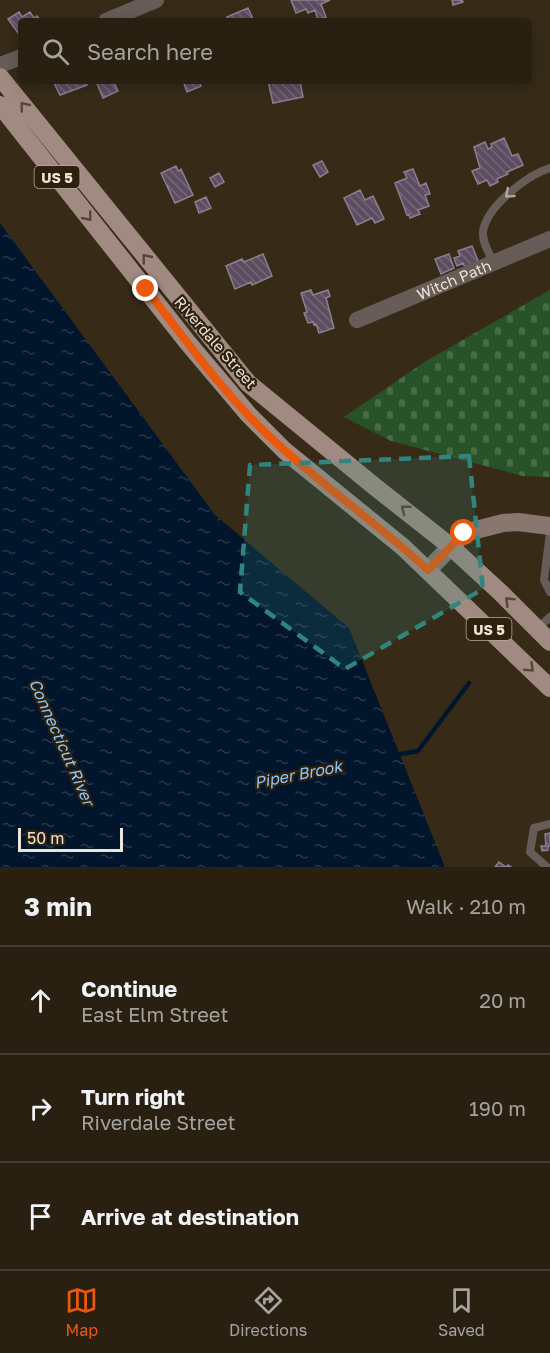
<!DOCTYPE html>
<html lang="en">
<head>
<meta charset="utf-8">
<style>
  :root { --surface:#292012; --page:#352d20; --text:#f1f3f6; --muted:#a5a39f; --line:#453e32; --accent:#ea580c }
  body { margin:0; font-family:"Golos Text",sans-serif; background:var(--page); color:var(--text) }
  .scale { position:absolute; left:18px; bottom:15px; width:105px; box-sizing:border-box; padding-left:6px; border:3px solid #ece4d8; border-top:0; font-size:16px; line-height:21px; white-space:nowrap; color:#ece4d8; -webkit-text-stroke:4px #2d210e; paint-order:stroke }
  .stop { position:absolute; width:18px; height:18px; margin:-14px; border:4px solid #ea580c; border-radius:50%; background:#fff }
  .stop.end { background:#ea580c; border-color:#fff; box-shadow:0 2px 6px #0008 }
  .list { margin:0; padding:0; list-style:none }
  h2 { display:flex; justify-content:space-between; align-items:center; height:78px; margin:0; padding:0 24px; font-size:26px }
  h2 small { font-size:20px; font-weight:400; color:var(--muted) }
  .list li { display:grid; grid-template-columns:39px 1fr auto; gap:18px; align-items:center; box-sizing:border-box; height:108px; padding:0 24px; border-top:2px solid var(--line) }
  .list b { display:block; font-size:22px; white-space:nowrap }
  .list p { margin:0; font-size:20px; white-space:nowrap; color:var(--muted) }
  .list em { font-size:20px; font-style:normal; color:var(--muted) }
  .icon { flex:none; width:33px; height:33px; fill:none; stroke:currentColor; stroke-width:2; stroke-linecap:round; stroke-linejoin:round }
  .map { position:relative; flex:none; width:550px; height:867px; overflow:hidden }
  .search { position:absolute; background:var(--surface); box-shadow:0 3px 15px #0003; left:18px; right:18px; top:18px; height:66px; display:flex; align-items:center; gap:15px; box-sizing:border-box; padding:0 21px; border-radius:6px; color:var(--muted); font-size:22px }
  .sheet { height:402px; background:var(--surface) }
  nav { display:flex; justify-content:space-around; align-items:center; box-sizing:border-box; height:84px; border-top:2px solid var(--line); background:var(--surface); font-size:16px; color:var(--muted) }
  nav a { display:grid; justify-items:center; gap:3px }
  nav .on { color:var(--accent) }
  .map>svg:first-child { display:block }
  .cemetery { fill:url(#cemetery-stones) }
  .water { fill:url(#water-ripples) }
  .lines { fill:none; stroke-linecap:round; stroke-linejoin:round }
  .stream { stroke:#01162c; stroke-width:4.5 }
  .building { fill:url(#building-back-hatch); stroke:#8f7e93; stroke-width:1.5 }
  .lane { stroke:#685c58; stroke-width:8 }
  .street { stroke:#685c58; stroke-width:16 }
  .secondary { stroke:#88766f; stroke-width:18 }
  .primary { stroke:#a18a81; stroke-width:18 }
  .oneway { stroke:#564636 }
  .oneway2 { stroke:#b1a79e }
  .route { stroke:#ea580c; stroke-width:8 }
  .marked { fill:#30867e; fill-opacity:0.2; stroke:#30867e; stroke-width:4.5; stroke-dasharray:12 8; stroke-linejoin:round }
  .labels { text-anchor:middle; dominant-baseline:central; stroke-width:4.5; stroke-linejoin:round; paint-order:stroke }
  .shield { fill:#2d210e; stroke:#b3aa9b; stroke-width:1.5 }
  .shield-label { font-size:14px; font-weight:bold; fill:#ece4d8 }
  .street-label { font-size:15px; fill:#ece4d8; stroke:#2d210e }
  .water-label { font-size:16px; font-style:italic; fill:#90c5fc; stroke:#2d210e }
</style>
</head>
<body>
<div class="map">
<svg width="550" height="867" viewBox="0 0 550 867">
  <defs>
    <pattern id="cemetery-stones" width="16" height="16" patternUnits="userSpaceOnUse" patternTransform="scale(1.5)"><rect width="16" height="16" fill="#285227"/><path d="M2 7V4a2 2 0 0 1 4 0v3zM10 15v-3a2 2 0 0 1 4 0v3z" fill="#476b46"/></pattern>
    <pattern id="water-ripples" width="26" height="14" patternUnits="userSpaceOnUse" patternTransform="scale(1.5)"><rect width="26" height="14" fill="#01162c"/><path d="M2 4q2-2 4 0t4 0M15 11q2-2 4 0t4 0" fill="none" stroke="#26384a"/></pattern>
    <pattern id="building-back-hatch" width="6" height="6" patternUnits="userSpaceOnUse" patternTransform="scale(1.5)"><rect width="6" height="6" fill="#5c4d60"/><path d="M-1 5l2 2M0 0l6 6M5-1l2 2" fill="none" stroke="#746676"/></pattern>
  </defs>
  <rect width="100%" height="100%" fill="#372b18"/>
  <path class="cemetery" d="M550 290V477L523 476 391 441 344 417 426 361Z"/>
  <path class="water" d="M0 223 215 515 349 628 445 867H0Z"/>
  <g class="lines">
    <path class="stream" d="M395 755 418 751 469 683"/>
  </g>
  <path class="building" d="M291 0H330L321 4 326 17 318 20 315 10 308 13 306 9 296 13Z
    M452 0H462L463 2 453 5Z
    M248 8 254 21H226L228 20 227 17Z
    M19 12 22 17 30 12 34 18 37 16 41 21H21V37L8 19Z
    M53 81H85L87 85 60 95Z
    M96 81H113L118 91 103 98Z
    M183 81H199L201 86 187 92Z
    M268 81H282V83L300 81 303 97 273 103Z
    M504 138 512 156 518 154 523 165 507 172 508 174 497 179 498 182 490 186 487 180 478 184 472 171 480 168 474 147 485 142 488 149 492 147 491 144Z
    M322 161 328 172 320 177 313 165Z
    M176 166 178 171 181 169 193 195 175 203 161 173Z
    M413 169 420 186 426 183 430 194 425 195 429 206 418 210 420 214 410 218 409 214 407 215 395 183 407 178 404 172Z
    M219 173 224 182 215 187 210 178Z
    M360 190 365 200 373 196 384 219 375 223 372 218 357 225 344 198Z
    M206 197 211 208 199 213 195 202Z
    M472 246 479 263 466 269 463 263 457 266 454 258 460 256 458 251Z
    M263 254 272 276 252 285 251 282 235 289 226 266 242 259 244 262Z
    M449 254 454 268 441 274 435 259Z
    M311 290 313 295 328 290 330 296 326 298 334 328 319 333 316 324 314 325 313 322 308 323 304 313 307 312 301 293Z
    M550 833V846L548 847V850L542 851 541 846H546L545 834Z
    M499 862 506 867 508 865 511 867H495Z"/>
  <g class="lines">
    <path class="lane" d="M494 264C490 254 482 243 483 232 486 207 527 175 550 168
      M550 533 544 580 550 592
      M537 629 550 617
      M547 867 530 852 534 828 550 824"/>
    <g class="street">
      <path d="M106 21 156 0"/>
      <path d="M0 65 21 57"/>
      <path id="s1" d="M357 320 550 239"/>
    </g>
    <path class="secondary" d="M428 570 464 533 503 523 518 522 550 526"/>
    <path class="primary" d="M0 77 248 383 374 486 450 546 500 592 550 642
      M0 105 188 343 248 414 285 451 403 547 550 688"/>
  </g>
  <defs><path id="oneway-chevron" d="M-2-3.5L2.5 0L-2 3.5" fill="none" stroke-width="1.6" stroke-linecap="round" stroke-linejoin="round" transform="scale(1.5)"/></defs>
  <g class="oneway">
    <use href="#oneway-chevron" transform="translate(24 106) rotate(-129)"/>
    <use href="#oneway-chevron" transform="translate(88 217) rotate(51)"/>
    <use href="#oneway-chevron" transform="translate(146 258) rotate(-129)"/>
    <use href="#oneway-chevron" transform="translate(405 509) rotate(-141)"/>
    <use href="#oneway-chevron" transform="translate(509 601) rotate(-135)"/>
    <use href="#oneway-chevron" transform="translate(530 668) rotate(44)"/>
  </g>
  <use class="oneway2" href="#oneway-chevron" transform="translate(509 194) rotate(139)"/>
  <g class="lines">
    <path class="route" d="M146 289C185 339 223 393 270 437 320 484 377 523 428 570L464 533"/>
  </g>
  <path class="marked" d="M469 456 483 589 345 669 240 592 250 465Z"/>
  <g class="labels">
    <g class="shield">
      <rect x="34.5" y="166" width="45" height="22" rx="4.5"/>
      <rect x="466.5" y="618" width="45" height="22" rx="4.5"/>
    </g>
    <g class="shield-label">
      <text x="57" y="177">US 5</text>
      <text x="489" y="629">US 5</text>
    </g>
    <g class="street-label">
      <text stroke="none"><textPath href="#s1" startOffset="105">Witch Path</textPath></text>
      <text transform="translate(216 342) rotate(49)">Riverdale Street</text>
    </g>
    <g class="water-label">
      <text transform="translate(62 742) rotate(66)">Connecticut River</text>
      <text transform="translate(298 774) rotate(-11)">Piper Brook</text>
    </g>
  </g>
</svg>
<div class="scale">50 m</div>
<div class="stop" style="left:464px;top:533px"></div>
<div class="stop end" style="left:146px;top:289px"></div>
<div class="search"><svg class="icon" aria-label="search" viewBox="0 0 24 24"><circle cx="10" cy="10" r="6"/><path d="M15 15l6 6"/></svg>Search here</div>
</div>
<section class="sheet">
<h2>3 min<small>Walk · 210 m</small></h2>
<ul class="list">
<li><svg class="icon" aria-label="ahead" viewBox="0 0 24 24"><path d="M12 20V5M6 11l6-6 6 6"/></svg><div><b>Continue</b><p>East Elm Street</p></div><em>20 m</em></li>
<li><svg class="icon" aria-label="right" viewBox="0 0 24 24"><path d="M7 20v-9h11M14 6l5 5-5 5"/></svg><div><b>Turn right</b><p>Riverdale Street</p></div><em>190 m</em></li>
<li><svg class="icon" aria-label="arrive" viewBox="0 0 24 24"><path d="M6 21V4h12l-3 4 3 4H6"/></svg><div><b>Arrive at destination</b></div></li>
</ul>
</section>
<nav>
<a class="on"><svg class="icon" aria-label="map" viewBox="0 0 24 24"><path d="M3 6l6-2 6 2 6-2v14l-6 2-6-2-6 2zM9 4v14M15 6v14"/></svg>Map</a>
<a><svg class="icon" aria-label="directions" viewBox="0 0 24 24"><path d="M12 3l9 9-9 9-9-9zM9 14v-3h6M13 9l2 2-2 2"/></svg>Directions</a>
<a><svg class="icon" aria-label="saved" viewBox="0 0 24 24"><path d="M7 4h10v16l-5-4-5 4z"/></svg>Saved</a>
</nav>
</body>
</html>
